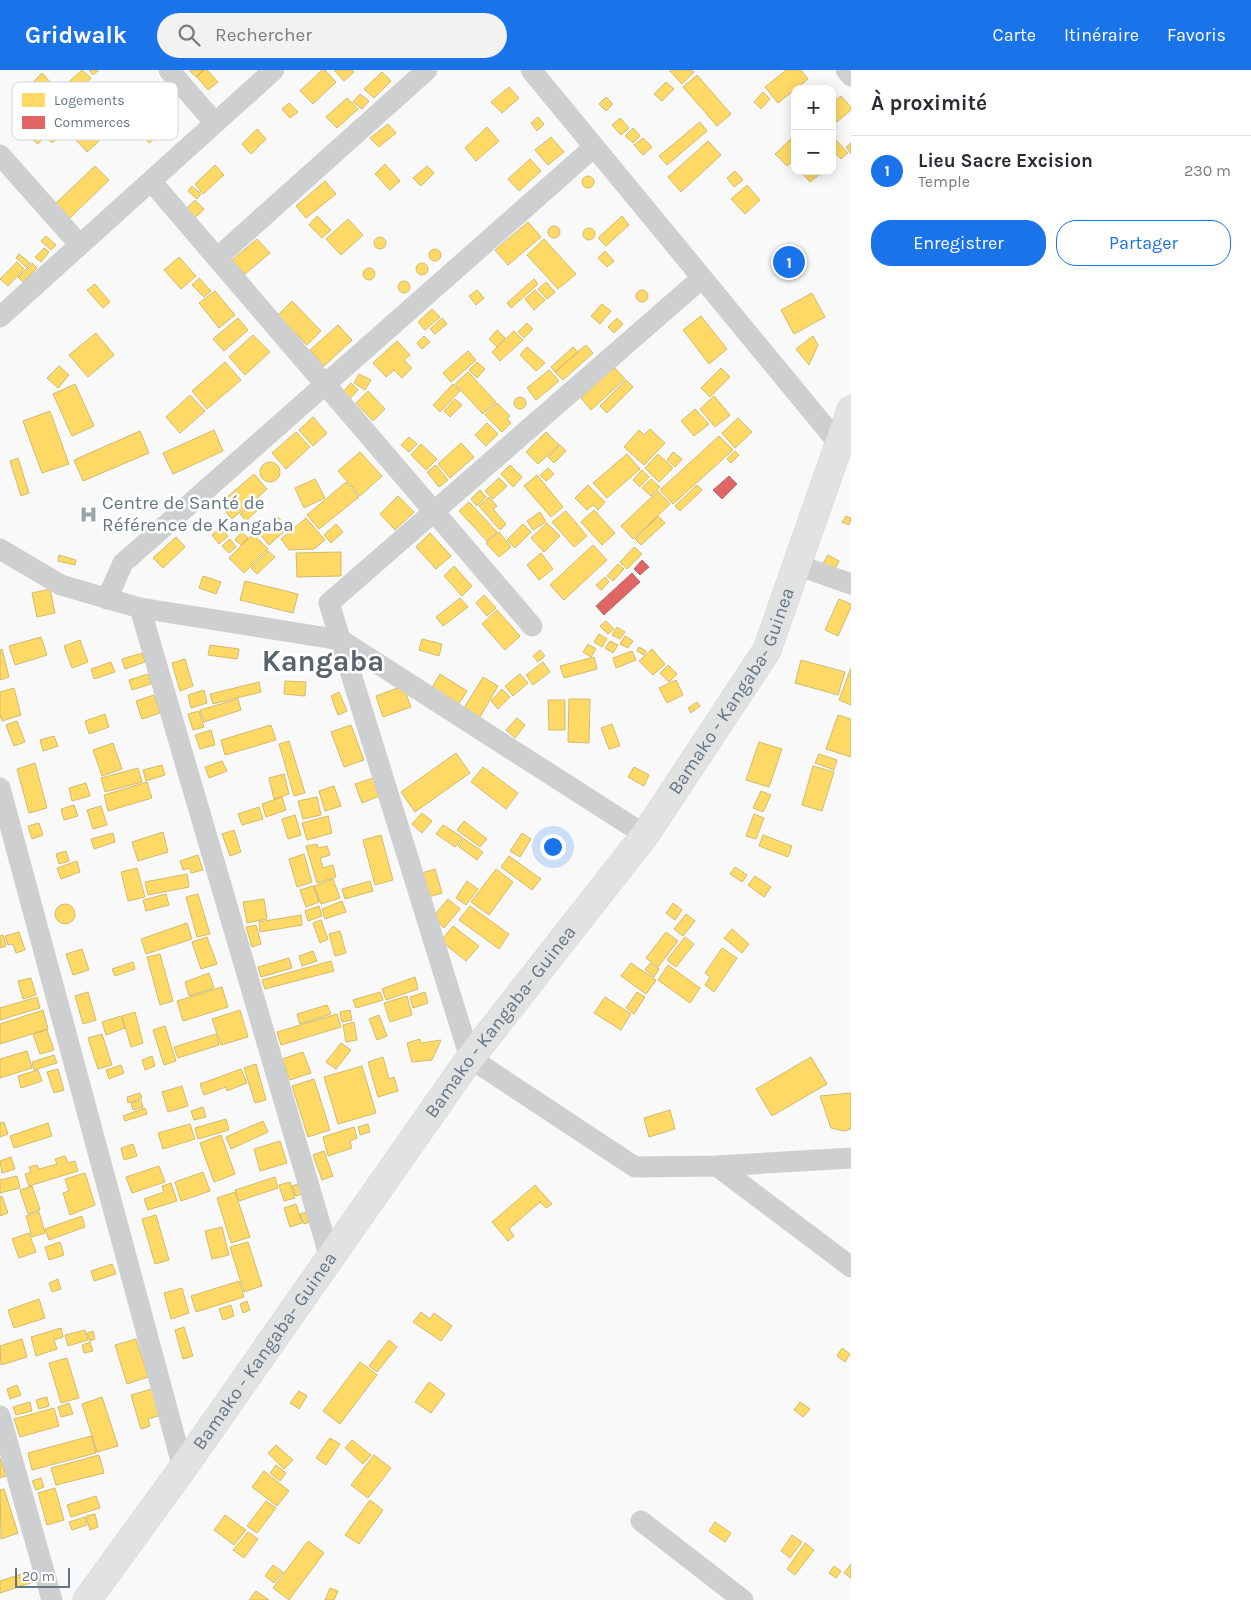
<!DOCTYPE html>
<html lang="fr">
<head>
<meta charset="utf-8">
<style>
  :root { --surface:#fff; --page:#f2f2f3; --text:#2b2b33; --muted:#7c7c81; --line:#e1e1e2; --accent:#1a73e8 }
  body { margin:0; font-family:Karla,sans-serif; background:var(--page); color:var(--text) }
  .controls { position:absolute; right:15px; top:15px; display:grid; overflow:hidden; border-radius:10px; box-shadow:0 2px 12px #0003 }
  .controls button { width:45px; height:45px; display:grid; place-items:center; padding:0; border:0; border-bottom:1px solid var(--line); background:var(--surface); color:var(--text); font:25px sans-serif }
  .scale { position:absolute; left:15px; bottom:12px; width:55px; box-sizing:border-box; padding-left:5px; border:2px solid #657683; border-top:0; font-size:14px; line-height:18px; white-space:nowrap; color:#657683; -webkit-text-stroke:4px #fff; paint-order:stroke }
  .you { position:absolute; left:552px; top:776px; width:18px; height:18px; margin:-12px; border:4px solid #fff; border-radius:50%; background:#1a73e8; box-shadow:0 0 0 8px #1a73e833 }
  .badge { display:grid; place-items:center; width:32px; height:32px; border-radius:50%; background:var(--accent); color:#fff; font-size:16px; font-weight:700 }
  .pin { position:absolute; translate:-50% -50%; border:2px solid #fff; box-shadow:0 1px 5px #0006 }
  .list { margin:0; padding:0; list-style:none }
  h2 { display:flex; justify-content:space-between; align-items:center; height:65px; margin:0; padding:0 20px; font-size:21px }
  h2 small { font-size:16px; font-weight:400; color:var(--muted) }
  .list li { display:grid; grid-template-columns:32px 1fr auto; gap:15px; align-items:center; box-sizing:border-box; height:70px; padding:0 20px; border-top:1px solid var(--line) }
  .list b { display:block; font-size:19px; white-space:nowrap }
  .list p { margin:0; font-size:16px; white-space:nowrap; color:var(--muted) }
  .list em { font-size:16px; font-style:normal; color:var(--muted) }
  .actions { display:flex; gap:10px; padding:15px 20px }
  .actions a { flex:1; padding:11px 0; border:1px solid var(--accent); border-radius:20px; text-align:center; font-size:18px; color:var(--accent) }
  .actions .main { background:var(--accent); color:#fff }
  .icon { flex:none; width:28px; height:28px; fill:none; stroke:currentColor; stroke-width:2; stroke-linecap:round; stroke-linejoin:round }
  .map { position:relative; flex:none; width:851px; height:1530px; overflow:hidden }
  header { display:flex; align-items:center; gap:30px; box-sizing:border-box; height:70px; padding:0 25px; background:var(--accent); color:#fff }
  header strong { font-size:24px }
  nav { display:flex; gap:28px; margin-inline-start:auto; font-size:18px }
  .search { width:350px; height:45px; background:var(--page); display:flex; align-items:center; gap:12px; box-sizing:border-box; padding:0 18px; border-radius:28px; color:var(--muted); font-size:19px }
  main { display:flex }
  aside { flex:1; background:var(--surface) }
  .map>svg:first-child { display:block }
  .homes { fill:#ffd966; stroke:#d1bb6f }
  .shops { fill:#e06666; stroke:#bb6b6f }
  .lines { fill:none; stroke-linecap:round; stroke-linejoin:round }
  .major-casing { stroke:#d5d6d7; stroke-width:29 }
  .minor { stroke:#cecfd0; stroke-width:21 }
  .major { stroke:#e1e2e2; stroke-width:28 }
  .labels { text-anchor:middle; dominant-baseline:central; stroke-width:5; stroke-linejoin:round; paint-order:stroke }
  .poi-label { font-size:19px; fill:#657683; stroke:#fff; text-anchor:start }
  .street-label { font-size:19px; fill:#657683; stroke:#fff }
  .town-label { font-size:29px; font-weight:bold; fill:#57646e; stroke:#fff }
  .key { fill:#fff; stroke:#d1d6da; stroke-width:1 }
  .key-label { font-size:14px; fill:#657683 }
</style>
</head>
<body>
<header>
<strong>Gridwalk</strong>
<div class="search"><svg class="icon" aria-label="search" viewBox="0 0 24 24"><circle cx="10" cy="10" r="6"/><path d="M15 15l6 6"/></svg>Rechercher</div>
<nav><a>Carte</a><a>Itinéraire</a><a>Favoris</a></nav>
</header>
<main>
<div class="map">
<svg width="851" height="1530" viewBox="0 0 851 1530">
  <rect width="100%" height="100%" fill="#f9f9f9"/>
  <path class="homes" d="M82 0 91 8 70 28 61 19Z
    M89 0H99L93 5Z
    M189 0H203L196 7Z
    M204 0H207L218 12 208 20 197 7Z
    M322 0H325L336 12 313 34 300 21Z
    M334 0H352L354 2 344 11Z
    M669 0H692L694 2 682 14Z
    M786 0H801L808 9 778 33 765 17Z
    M382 2 391 11 374 28 364 19Z
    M42 3 63 26 50 38 29 16Z
    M697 5 731 44 717 56 683 17Z
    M666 12 674 19 662 31 654 24Z
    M509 17 519 28 502 43 491 32Z
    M763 22 770 29 761 39 754 32Z
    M360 24 369 31 362 39 353 32Z
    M841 26 851 37V40L832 56V34Z
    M606 27 613 34 606 41 599 34Z
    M347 28 358 39 337 58 326 47Z
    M289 33 298 42 290 48 282 39Z
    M160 36 174 54 149 73 136 56Z
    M50 46 64 63 52 73 38 57Z
    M538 47 544 54 537 61 531 53Z
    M620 48 629 58 621 65 612 55Z
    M72 49 80 57 83 54 99 71 87 82 64 57Z
    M700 52 707 61 667 95 659 86Z
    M388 54 396 63 379 77 370 68Z
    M487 57 499 71 476 91 465 78Z
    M633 58 640 66 633 73 625 66Z
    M36 59 45 66 38 74 29 67Z
    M257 59 266 69 251 84 242 74Z
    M795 65V89L787 96 775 84Z
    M832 66 848 83 841 89 832 79Z
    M551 67 564 82 548 95 535 80Z
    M643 68 652 77 643 85 634 75Z
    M708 71 721 85 681 122 668 107Z
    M851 73V84L846 77Z
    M530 89 541 101 519 121 508 109Z
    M385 94 400 111 390 120 375 104Z
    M215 95 224 105 203 124 195 114Z
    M95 96 109 110 70 148 56 133Z
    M427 96 434 103 421 116 413 108Z
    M735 101 743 110 734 117 727 108Z
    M805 101H824L810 112 802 103Z
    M582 112a6 6 0 1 1 12 0a6 6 0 1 1-12 0Z
    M325 111 336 124 306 148 296 136Z
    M747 115 760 130 745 144 731 129Z
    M192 116 201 124 197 129 188 121Z
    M195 130 204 139 195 148 186 139Z
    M317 146 331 160 322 168 309 155Z
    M622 146 629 155 606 176 598 168Z
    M348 149 363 165 341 185 326 169Z
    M528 152 541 167 508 195 495 180Z
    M548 162a6 6 0 1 1 12 0a6 6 0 1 1-12 0Z
    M583 164a6 6 0 1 1 12 0a6 6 0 1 1-12 0Z
    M46 166 56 175 51 180 41 171Z
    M374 173a6 6 0 1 1 12 0a6 6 0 1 1-12 0Z
    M257 169 270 183 245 204 232 190Z
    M544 169 576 204 558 219 527 185Z
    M44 178 49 182 41 192 35 187Z
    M429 185a6 6 0 1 1 12 0a6 6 0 1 1-12 0Z
    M605 181 614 191 607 197 598 188Z
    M19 184 30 193 26 197 16 188Z
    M179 187 196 206 181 219 164 200Z
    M17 192 24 199 8 216 0 209Z
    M32 193 37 198 23 212 18 207Z
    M416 199a6 6 0 1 1 12 0a6 6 0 1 1-12 0Z
    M363 204a6 6 0 1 1 12 0a6 6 0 1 1-12 0Z
    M199 208 211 221 204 227 192 215Z
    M534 209 538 214 511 238 507 233Z
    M398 217a6 6 0 1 1 12 0a6 6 0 1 1-12 0Z
    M546 212 555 222 547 229 538 219Z
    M95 214 110 232 103 238 87 220Z
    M477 220 484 228 476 235 469 226Z
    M535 220 545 230 534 240 525 229Z
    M636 226a6 6 0 1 1 12 0a6 6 0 1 1-12 0Z
    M215 221 235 245 219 258 199 233Z
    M812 223 825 247 794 264 781 240Z
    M292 231 321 261 307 275 278 245Z
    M602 234 611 241 600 254 591 246Z
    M432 239 440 247 425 260 418 252Z
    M701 246 727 279 709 294 683 260Z
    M238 248 248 260 224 281 213 269Z
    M442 248 447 254 435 264 430 259Z
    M617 248 623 254 614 263 608 257Z
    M527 253 533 259 524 268 518 262Z
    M338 255 352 270 324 296 310 280Z
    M497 260 505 268 497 277 489 269Z
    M514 261 523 270 500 291 492 282Z
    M96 263 114 285 88 307 69 285Z
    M253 265 270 282 245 305 229 287Z
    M424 266 430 272 422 279 417 273Z
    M813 266 818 275 809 295 796 279Z
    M397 271 410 285 404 290 412 298 402 308 394 300 386 307 373 293Z
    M586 275 593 283 563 310 555 302Z
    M527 277 545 293 536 301 520 285Z
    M573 277 578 282 555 302 551 297Z
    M468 281 476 290 451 312 443 303Z
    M225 292 241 310 207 339 192 321Z
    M477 292 485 299 477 308 469 300Z
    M59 296 69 305 58 318 47 308Z
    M614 297 625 309 591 340 581 328Z
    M721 298 730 307 710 327 701 318Z
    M549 300 559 311 536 330 527 318Z
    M468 302 496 332 483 344 455 314Z
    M359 304 371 310 365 320 354 313Z
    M626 310 633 317 607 343 600 336Z
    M351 313 358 320 347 332 340 325Z
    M75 314 94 356 72 366 53 324Z
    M453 314 460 321 440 342 433 335Z
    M368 321 385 339 373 351 356 333Z
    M190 325 205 341 180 363 166 347Z
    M714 326 730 345 715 357 700 339Z
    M514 333a6 6 0 1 1 12 0a6 6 0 1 1-12 0Z
    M455 329 462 335 450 347 444 341Z
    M497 333 510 346 507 349 511 353 502 362 485 345Z
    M695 339 709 354 694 366 681 351Z
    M50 341 69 394 42 403 23 351Z
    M313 347 327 363 313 376 299 360Z
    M738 348 752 362 735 378 722 363Z
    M487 353 498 364 486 376 475 365Z
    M650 359 665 373 644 395 624 377 639 360 644 365Z
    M214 360 223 381 173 404 163 383Z
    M140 361 149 383 83 411 74 390Z
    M296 362 310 377 286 399 272 383Z
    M546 362 559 375 538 394 526 382Z
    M719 366 733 380 673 434 660 420Z
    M409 367 417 374 409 382 401 375Z
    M461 373 474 387 450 408 438 394Z
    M421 374 437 389 426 400 411 385Z
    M560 375 566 381 554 393 548 387Z
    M735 381 739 385 731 393 727 389Z
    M360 382 382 406 360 426 338 401Z
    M673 382 682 389 675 397 667 390Z
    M627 384 640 399 607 428 593 413Z
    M658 384 673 398 659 412 645 398Z
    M18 388 29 423 21 426 10 391Z
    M260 402a10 10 0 1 1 20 0a10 10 0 1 1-20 0Z
    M436 395 448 410 439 417 427 402Z
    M510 395 522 407 513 417 501 404Z
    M548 398 554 404 546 411 540 405Z
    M642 400 649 407 640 417 633 410Z
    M254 404 267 419 232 449 219 434Z
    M537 405 563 437 551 447 524 416Z
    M499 408 507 416 493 429 485 421Z
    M315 409 325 428 304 438 295 418Z
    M651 409 660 417 651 426 642 418Z
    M346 412 359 427 319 459 307 445Z
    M588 415 605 432 598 440 593 435 587 440 575 428Z
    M697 415 702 420 680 441 675 436Z
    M480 420 486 427 477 436 471 429Z
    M658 421 670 434 633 469 621 456Z
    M398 426 414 442 395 460 380 444Z
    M259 427 265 433 246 451 240 444Z
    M489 427 497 436 493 439 506 454 500 460 479 436Z
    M469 432 497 462 487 471 459 441Z
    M594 440 615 463 602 475 581 452Z
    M566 441 587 466 574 477 552 452Z
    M540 442 546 452 533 460 527 451Z
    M277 446 288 458 269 475 258 462Z
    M658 446 665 453 641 475 635 469Z
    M846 446 851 448 849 455 842 452Z
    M306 448 325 470 314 479 289 480 281 469Z
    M547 453 560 466 544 482 531 468Z
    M336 454 343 462 331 473 324 465Z
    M523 454 531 462 515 478 507 470Z
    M220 458 228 466 219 474 212 465Z
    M242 462 248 468 241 475 235 470Z
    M499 462 511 477 499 487 486 473Z
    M430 463 451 486 436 499 416 477Z
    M253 464 268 479 244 503 229 488Z
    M176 467 185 477 163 498 153 488Z
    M230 469 236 477 229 483 222 476Z
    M593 475 607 490 564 530 550 515Z
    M634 477 642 484 627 499 620 492Z
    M268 481 275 487 257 504 251 498Z
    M341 482V506L297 507 296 483Z
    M541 483 553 499 539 510 527 495Z
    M59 485 76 490 75 495 58 491Z
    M828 485 839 491 835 499 823 493Z
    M618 494 624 499 613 511 607 506Z
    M454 496 472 516 462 526 444 506Z
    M203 506 221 512 216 524 199 518Z
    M605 507 609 512 601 520 596 515Z
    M245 511 298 524 293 543 240 530Z
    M50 519 55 543 37 547 32 523Z
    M484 525 496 538 487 546 476 533Z
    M460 528 468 537 443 556 436 547Z
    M839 529 851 534V537L838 566 825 560Z
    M497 540 520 566 505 580 482 554Z
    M606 551 614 559 608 564 600 556Z
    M617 557 625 562 620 569 612 565Z
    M599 564 607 569 602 577 594 572Z
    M625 566 633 571 628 578 620 574Z
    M41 567 47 585 15 595 9 576Z
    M422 569 442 574 439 586 419 580Z
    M80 570 88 592 72 598 64 576Z
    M610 571 618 575 613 583 605 578Z
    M588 574 596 579 591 587 583 582Z
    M210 575 239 579 237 589 208 585Z
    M639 577 646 581 644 585 637 581Z
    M2 579 9 607 0 610V580Z
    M652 579 665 594 653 605 639 591Z
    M540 580 545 586 538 592 533 586Z
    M632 581 636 590 616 598 613 588Z
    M142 583 145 592 125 599 122 589Z
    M594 587 597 599 564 608 560 596Z
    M185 589 193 616 180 621 172 593Z
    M801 590 845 602 838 625 795 613Z
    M111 592 115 602 94 609 91 599Z
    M543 592 550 602 533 615 526 605Z
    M668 595 677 604 669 612 660 603Z
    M851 598V635L839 630Z
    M148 604 151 614 132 620 129 610Z
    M440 604 467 621 458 635 431 619Z
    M520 604 528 613 513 626 505 616Z
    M483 607 498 616 480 647 464 638Z
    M676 610 683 625 667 633 659 618Z
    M285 611 306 612 305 626 284 624Z
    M259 612 261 622 213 634 210 624Z
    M403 616 411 637 383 647 376 626Z
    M14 618 21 645 2 651 0 645V622Z
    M502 619 510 627 498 639 491 631Z
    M204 620 207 633 191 638 188 625Z
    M339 622 347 641 338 645 331 626Z
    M154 625 160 643 142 649 136 631Z
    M238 629 241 640 204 652 200 640Z
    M569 629H590L589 673 568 672Z
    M548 630H565V660H549Z
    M697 632 700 636 691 643 688 638Z
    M199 641 204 657 193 660 188 644Z
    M105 644 109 657 89 664 85 651Z
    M838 645 851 649V687L826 679Z
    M517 648 525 655 515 668 506 660Z
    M17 651 25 672 14 676 6 655Z
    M612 654 620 676 609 679 601 658Z
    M271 655 276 670 225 685 221 670Z
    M351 655 364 690 344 697 331 662Z
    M211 660 215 675 200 679 195 665Z
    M54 666 58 676 43 681 40 670Z
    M289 671 305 723 294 726 279 674Z
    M759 672 782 679 769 717 746 710Z
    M113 673 122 699 102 706 93 680Z
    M456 683 470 703 415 742 401 722Z
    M819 684 837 690 834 700 815 693Z
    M222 691 227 701 209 708 205 697Z
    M35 693 47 738 29 743 17 699Z
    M162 695 165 705 146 711 143 700Z
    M813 696 834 702 822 741 802 735Z
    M483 697 518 723 506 739 471 712Z
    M634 697 649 705 644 716 628 707Z
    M138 698 142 712 105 722 101 708Z
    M284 704 289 724 274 729 269 708Z
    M376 707 382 725 362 733 355 714Z
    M147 712 152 728 108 741 104 725Z
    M86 713 90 726 72 731 69 718Z
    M334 716 341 736 325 741 319 721Z
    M761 721 771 725 763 742 753 738Z
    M282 727 286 740 266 747 262 734Z
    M317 727 321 745 303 749 298 731Z
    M74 735 78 746 64 750 61 739Z
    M101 736 107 755 93 759 87 740Z
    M259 737 263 749 242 755 238 744Z
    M422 743 432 751 422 763 412 754Z
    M754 744 764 748 756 769 746 766Z
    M295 745 301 765 288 769 282 749Z
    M328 746 332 763 307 770 302 753Z
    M464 751 487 769 480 777 457 760Z
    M39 753 43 765 32 769 28 756Z
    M443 755 462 767 455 777 436 764Z
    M234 760 241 782 230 786 222 764Z
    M163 762 168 782 138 791 132 772Z
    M113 763 115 772 94 779 91 769Z
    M522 763 531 769 520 787 510 781Z
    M381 765 393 810 375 815 363 770Z
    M763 765 792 776 788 787 759 776Z
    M463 768 483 782 477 790 458 776Z
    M317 774 318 778 327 776 330 785 320 788 323 798 333 795 336 807 317 813 306 776Z
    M66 781 69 791 59 794 56 784Z
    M304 784 312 812 297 817 289 789Z
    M198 785 203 800 191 803 190 798 183 800 180 791Z
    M509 786 541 809 532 820 501 797Z
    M77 791 80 802 61 809 57 798Z
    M735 797 747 805 742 812 730 804Z
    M137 798 145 827 128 831 121 802Z
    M435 799 442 823 429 827 422 803Z
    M496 799 513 812 489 845 471 832Z
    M187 804 189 817 148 825 145 812Z
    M755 806 771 817 764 827 748 815Z
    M333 809 340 828 321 834 314 816Z
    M370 811 373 821 345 829 342 819Z
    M467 811 478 819 466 835 456 828Z
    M313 816 319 832 306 837 300 820Z
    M166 824 169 835 146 841 143 830Z
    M198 824 210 864 197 867 186 827Z
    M264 829 267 849 247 853 243 832Z
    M448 829 460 839 444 858 432 848Z
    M342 831 346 842 325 849 322 839Z
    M673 833 682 840 675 850 666 843Z
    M55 844a10 10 0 1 1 20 0a10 10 0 1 1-20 0Z
    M319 836 322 846 308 851 305 841Z
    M470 836 509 864 499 879 459 850Z
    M686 844 695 851 683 866 674 859Z
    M301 845 302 855 260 862 259 852Z
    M321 850 328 869 320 873 313 853Z
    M187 853 192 869 146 884 141 869Z
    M256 855 261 874 252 877 246 857Z
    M453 856 479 876 466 891 441 871Z
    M732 859 749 874 742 883 724 868Z
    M340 861 346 883 335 886 329 864Z
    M19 862 25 880 16 883 13 874 8 875 5 866Z
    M666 862 678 871 658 897 646 888Z
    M3 865 6 876 0 878V866Z
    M207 867 217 894 201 899 192 872Z
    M685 867 694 874 676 897 667 890Z
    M722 878 737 888 714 922 705 915 710 907 705 903Z
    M82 879 89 900 73 905 66 884Z
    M313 881 317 891 302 896 299 886Z
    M160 884 173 931 160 935 147 887Z
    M289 888 292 898 261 907 258 897Z
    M331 891 334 901 265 919 262 910Z
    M133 892 135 899 115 906 112 899Z
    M631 893 656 910 646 924 621 906Z
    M650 893 659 899 654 907 645 900Z
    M668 895 700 918 690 933 658 910Z
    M209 903 214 918 189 926 185 912Z
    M415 907 418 919 386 930 382 919Z
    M31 908 36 925 23 929 18 911Z
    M222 917 228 937 183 951 177 931Z
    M88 922 96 950 83 954 75 926Z
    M380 922 383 930 356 938 353 930Z
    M425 922 428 933 413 938 410 927Z
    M637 922 645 927 634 944 626 938Z
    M407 926 412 945 390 952 384 933Z
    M37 927 40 938 0 950V938Z
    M605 927 631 944 621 960 594 943Z
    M327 935 331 944 300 954 297 944Z
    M43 940 48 959 0 974V954Z
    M240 940 248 967 221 975 212 949Z
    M350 940 352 950 342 952 340 942Z
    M135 942 143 973 131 977 122 946Z
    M337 944 341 957 281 975 277 962Z
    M379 945 387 966 377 970 369 949Z
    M121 946 125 958 106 965 102 952Z
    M354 952 357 970 346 972 343 955Z
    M165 956 176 991 164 995 153 960Z
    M47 960 54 980 40 984 33 964Z
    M102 964 112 995 98 999 88 968Z
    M216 964 219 975 178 988 174 977Z
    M420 969 421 973 441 970 432 990 412 992 407 973Z
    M341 973 351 980 336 999 326 992Z
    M27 981 32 998 0 1008V989Z
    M303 982 311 1003 290 1010 282 989Z
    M54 985 57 993 34 1000 32 992Z
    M152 986 155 996 145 1000 142 990Z
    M383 987 389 1009 394 1007 398 1021 378 1027 368 992Z
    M811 987 827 1014 772 1046 756 1019Z
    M256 994 266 1030 255 1033 244 998Z
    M121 995 124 1003 109 1009 106 1000Z
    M362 996 376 1043 338 1054 324 1007Z
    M58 999 64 1020 54 1023 47 1002Z
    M241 999 247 1013 227 1021 226 1017 204 1025 200 1014Z
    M38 1000 42 1011 21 1018 18 1006Z
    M314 1009 330 1060 308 1067 292 1016Z
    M182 1016 188 1036 168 1042 162 1022Z
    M140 1023 142 1028 128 1033 127 1027Z
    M851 1023V1059L844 1061 831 1058 820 1026Z
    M141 1030 143 1037 133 1040 131 1033Z
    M203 1037 206 1047 194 1050 191 1041Z
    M145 1038 147 1044 125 1051 123 1046Z
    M670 1040 675 1059 649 1067 644 1048Z
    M226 1049 229 1060 198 1069 195 1058Z
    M263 1051 268 1062 231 1079 226 1067Z
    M4 1052 8 1064 0 1067V1053Z
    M48 1053 52 1066 14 1078 10 1066Z
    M190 1054 195 1069 163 1079 158 1063Z
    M368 1054 370 1062 360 1065 358 1057Z
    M354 1057 357 1068 350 1071 352 1078 328 1086 323 1067Z
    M221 1065 235 1104 214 1112 200 1073Z
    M280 1071 287 1093 260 1101 254 1079Z
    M133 1074 137 1086 124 1090 121 1078Z
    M324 1081 333 1106 322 1110 313 1085Z
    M65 1086 68 1093 75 1091 78 1101 29 1116 25 1104 31 1102 29 1097 37 1095 39 1099 57 1094 55 1089Z
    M11 1087 15 1099 2 1103 0 1091Z
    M159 1096 165 1112 132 1123 126 1107Z
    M203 1102 210 1121 181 1131 175 1112Z
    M85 1103 95 1135 70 1145 63 1123 69 1121 65 1109Z
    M17 1106 20 1118 0 1123V1110Z
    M275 1107 278 1118 239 1131 235 1120Z
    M290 1112 295 1128 284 1131 279 1115Z
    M171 1113 177 1131 148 1140 144 1129 164 1122 162 1116Z
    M301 1113 305 1123 296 1126 292 1116Z
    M535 1115 552 1134 546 1138 540 1132 509 1159 514 1166 508 1171 492 1152Z
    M32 1116 40 1140 28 1144 20 1120Z
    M235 1122 250 1167 231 1173 217 1128Z
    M2 1126 8 1143 0 1146V1127Z
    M296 1134 302 1153 290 1157 284 1138Z
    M309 1141 312 1151 304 1154 300 1144Z
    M39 1142 45 1163 32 1167 26 1146Z
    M156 1145 169 1190 155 1194 142 1149Z
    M82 1146 85 1157 49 1170 45 1159Z
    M222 1157 229 1185 212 1189 205 1161Z
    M29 1163 36 1182 19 1188 12 1169Z
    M60 1172 64 1185 49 1190 45 1177Z
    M248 1172 262 1216 244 1222 230 1177Z
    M112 1194 116 1204 94 1211 91 1201Z
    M58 1209 61 1219 52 1222 49 1213Z
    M239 1211 244 1227 196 1242 191 1226Z
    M182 1218 189 1243 171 1249 164 1223Z
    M39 1229 45 1248 14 1258 8 1240Z
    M247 1231 250 1240 243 1243 240 1234Z
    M231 1235 234 1246 223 1250 219 1239Z
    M421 1242 430 1249 434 1243 452 1256 441 1271 413 1252Z
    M184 1257 193 1286 183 1289 175 1260Z
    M61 1258 63 1267 54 1270 57 1279 36 1286 31 1267Z
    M85 1260 88 1270 68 1276 65 1265Z
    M93 1261 95 1269 90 1271 87 1263Z
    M22 1269 27 1287 1 1295 0 1276Z
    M136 1269 148 1307 127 1314 115 1275Z
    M389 1270 397 1277 377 1302 369 1296Z
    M90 1272 93 1281 84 1283 82 1275Z
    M842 1278 850 1284 845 1292 837 1286Z
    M67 1288 79 1328 61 1333 49 1293Z
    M360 1292 377 1305 340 1354 323 1341Z
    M429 1312 445 1324 431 1343 415 1332Z
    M17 1315 21 1325 10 1329 7 1319Z
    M155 1318 162 1345 148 1349 150 1356 141 1359 131 1325Z
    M299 1321 307 1326 299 1339 290 1333Z
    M47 1327 49 1336 39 1339 36 1330Z
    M102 1327 118 1376 97 1382 82 1334Z
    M30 1332 32 1341 16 1345 13 1337Z
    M800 1332 810 1339 803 1347 794 1340Z
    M69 1333 73 1344 61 1347 58 1337Z
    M54 1338 59 1356 20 1367 14 1349Z
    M91 1366 96 1383 32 1400 28 1383Z
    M330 1368 340 1374 326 1395 316 1388Z
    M352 1370 371 1385 363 1394 345 1378Z
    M276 1375 293 1390 284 1399 268 1383Z
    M99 1385 104 1403 56 1415 51 1398Z
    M374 1385 391 1398 368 1428 351 1415Z
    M0 1388 6 1406 0 1408Z
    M276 1395 286 1403 280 1411 270 1403Z
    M264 1401 289 1421 277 1436 252 1417Z
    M41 1408 44 1417 36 1420 32 1411Z
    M55 1418 64 1450 47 1455 38 1423Z
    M4 1419 18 1463 1 1469 0 1420Z
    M96 1426 100 1438 71 1447 67 1435Z
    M370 1430 383 1440 359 1474 345 1465Z
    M266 1431 276 1438 257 1463 247 1456Z
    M95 1444 98 1457 90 1460 86 1446Z
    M225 1445 246 1460 234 1475 214 1460Z
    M85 1447 87 1455 72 1460 69 1452Z
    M715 1452 731 1463 725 1472 709 1461Z
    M248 1462 258 1469 244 1488 233 1480Z
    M792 1465 802 1472 790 1488 781 1481Z
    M308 1471 324 1483 289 1530 273 1518Z
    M805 1473 814 1480 795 1505 787 1499Z
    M851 1494V1508L844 1503Z
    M273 1495 283 1502 274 1513 265 1506Z
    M834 1496 841 1501 836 1508 829 1503Z
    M31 1501 34 1512 0 1523V1511Z
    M330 1518 338 1521 334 1530H325Z
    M256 1521 269 1530H249Z"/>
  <path class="shops" d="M729 406 737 414 722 429 713 420Z
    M642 490 649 497 640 505 634 499Z
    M632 503 640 512 604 545 596 536Z"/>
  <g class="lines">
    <defs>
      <g id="major">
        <path id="s1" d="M87 1530 183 1398 470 988 645 765 767 580 851 340"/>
      </g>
    </defs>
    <use href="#major" class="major-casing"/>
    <path class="minor" d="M169 0 215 53
      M531 0 839 374
      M846 0 851 6
      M0 85 80 175
      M151 111 532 556
      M217 188 427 0
      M702 208 329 533 470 988 635 1097 717 1096 851 1088
      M0 247 274 0
      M0 479 61 515 140 538 341 570 645 765
      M797 495 851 514
      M107 529 123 493 594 77
      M140 538 330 1188
      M0 718 183 1398
      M717 1096 851 1197
      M0 1346 52 1530
      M641 1451 743 1530"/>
    <use href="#major" class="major"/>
  </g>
  <defs>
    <symbol id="hospital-bare" viewBox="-9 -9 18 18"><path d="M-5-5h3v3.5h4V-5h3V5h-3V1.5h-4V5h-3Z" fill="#99a4ac" stroke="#fff" stroke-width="2.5" paint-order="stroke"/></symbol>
  </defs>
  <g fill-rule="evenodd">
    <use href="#hospital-bare" x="76" y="432" width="25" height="25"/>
  </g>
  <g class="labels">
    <g class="poi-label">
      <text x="102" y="433">Centre de Santé de<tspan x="102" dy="22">Référence de Kangaba</tspan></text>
    </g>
    <g class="street-label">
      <text stroke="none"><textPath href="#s1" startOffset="1116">Bamako - Kangaba- Guinea</textPath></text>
      <text stroke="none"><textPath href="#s1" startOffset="711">Bamako - Kangaba- Guinea</textPath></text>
      <text stroke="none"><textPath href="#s1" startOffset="306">Bamako - Kangaba- Guinea</textPath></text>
    </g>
    <g class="town-label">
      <text x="323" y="591">Kangaba</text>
    </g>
  </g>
  <rect x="12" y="12" width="166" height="58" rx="8" class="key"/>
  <rect x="22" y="23" width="23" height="14" fill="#ffd966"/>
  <rect x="22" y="46" width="23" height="13" fill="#e06666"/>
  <g class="key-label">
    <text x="54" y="35">Logements</text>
    <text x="54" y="57">Commerces</text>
  </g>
</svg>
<div class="controls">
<button>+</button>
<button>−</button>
</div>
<div class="scale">20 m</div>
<div class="you"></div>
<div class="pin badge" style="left:789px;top:192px">1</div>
</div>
<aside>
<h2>À proximité<small></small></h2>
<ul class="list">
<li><span class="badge">1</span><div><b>Lieu Sacre Excision</b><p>Temple</p></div><em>230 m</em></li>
</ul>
<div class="actions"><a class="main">Enregistrer</a><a>Partager</a></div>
</aside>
</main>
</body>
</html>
